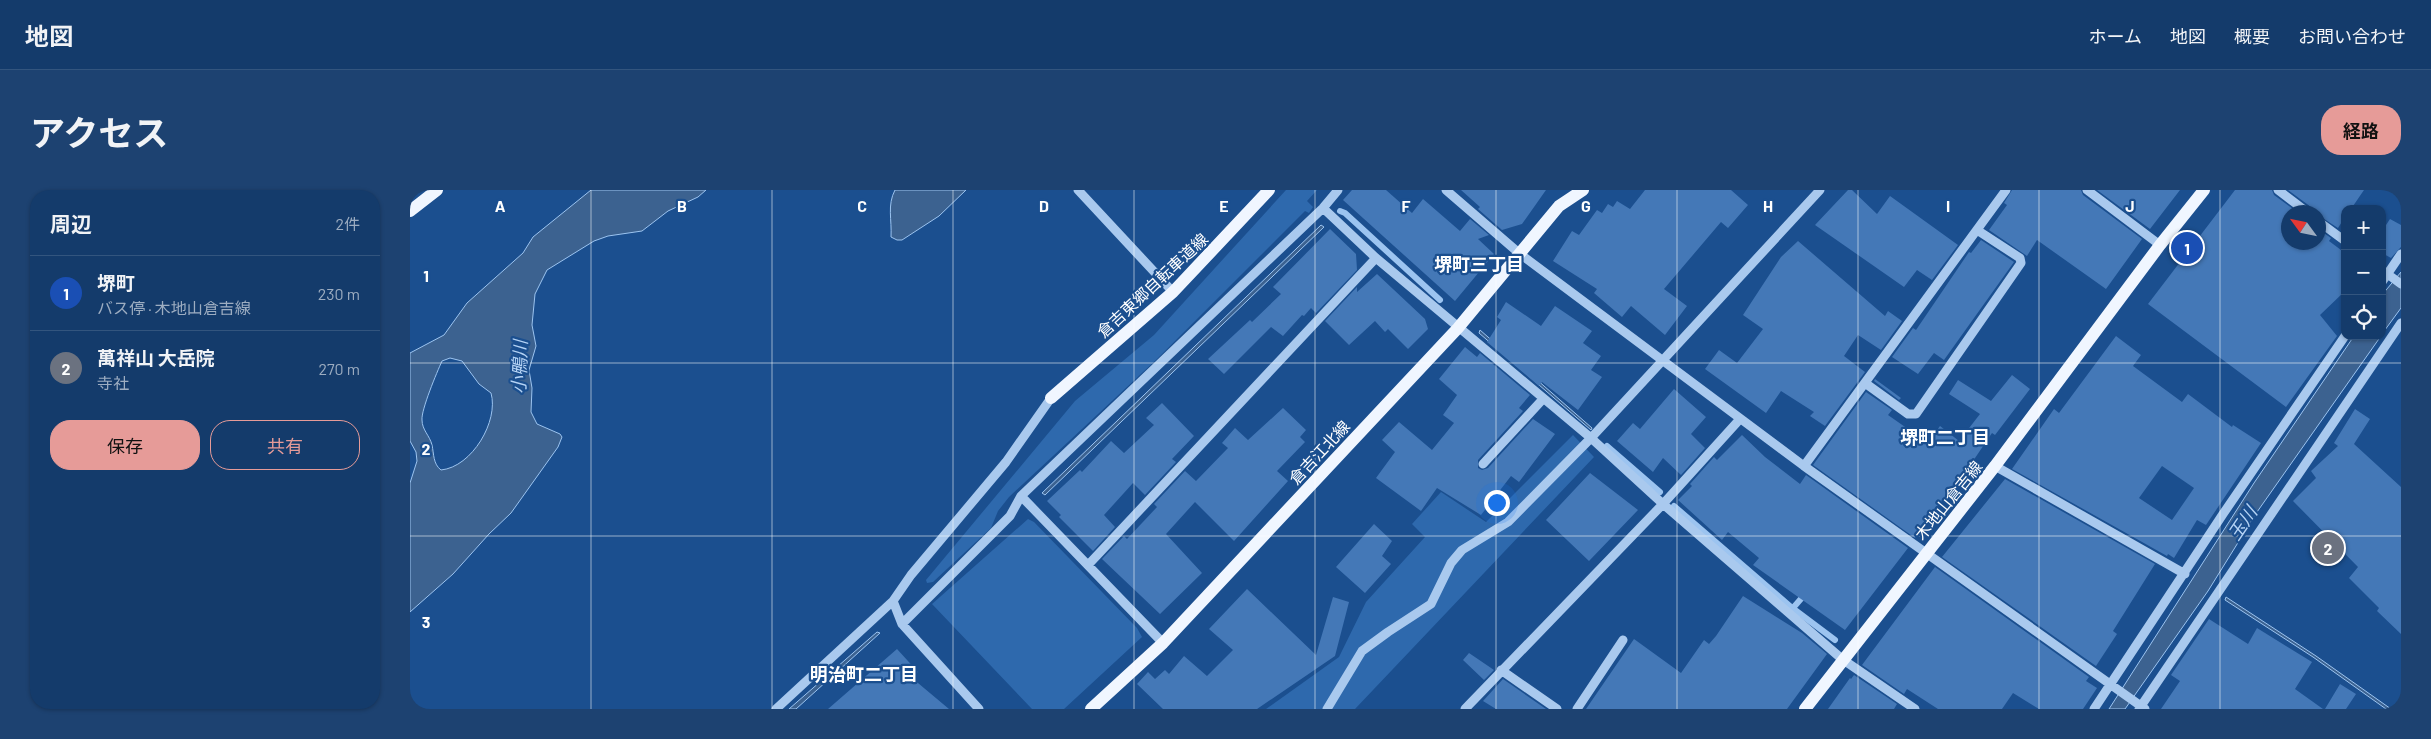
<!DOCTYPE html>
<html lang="ja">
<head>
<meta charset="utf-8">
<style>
  :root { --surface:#143b6b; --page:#1d4271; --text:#f1f3f6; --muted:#9dadc1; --line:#33557e; --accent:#e69b98 }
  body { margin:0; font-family:Barlow,"Noto Sans JP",sans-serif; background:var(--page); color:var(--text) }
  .controls { position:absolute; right:15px; top:15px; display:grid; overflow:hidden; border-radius:10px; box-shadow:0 1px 4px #0004 }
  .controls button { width:45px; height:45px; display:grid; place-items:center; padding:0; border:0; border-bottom:1px solid var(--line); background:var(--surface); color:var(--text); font:25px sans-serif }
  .compass { position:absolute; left:1871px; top:15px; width:45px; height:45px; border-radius:50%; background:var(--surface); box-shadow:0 1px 4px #0004; rotate:303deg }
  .you { position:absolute; left:1086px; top:312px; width:18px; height:18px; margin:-12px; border:4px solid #fff; border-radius:50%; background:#1a73e8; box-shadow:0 0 0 8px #1a73e833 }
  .badge { display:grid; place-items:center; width:32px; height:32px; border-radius:50%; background:var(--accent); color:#fff; font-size:16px; font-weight:700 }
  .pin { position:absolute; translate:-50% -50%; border:2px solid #fff; box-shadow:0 1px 5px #0006 }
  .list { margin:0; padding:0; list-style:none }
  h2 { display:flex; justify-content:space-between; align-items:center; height:65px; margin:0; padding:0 20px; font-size:21px }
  h2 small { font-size:16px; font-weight:400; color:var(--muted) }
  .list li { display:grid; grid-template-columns:32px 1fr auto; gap:15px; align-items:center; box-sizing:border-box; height:75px; padding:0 20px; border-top:1px solid var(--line) }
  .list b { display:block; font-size:19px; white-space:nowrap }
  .list p { margin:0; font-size:16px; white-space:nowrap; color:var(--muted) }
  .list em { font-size:16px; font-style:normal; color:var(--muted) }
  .actions { display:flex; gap:10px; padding:15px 20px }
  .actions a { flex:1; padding:11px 0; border:1px solid var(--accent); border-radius:20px; text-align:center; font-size:18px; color:var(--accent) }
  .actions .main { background:var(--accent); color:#111 }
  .icon { flex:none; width:28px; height:28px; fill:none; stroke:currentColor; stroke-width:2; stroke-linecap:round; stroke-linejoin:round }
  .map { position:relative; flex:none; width:1991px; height:519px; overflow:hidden; border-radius:20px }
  header { display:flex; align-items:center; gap:30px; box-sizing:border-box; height:70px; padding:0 25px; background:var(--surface); border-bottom:1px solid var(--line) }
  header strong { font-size:24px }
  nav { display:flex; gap:28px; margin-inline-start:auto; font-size:18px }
  .intro { display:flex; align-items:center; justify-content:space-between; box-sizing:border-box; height:120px; padding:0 30px }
  h1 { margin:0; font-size:35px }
  .button { padding:12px 22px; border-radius:20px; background:var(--accent); color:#111; font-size:18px; font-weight:700 }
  main { display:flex; gap:30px; padding:0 30px }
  aside { flex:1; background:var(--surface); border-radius:20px; box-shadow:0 1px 4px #0004 }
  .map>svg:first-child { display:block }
  .green { fill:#2e69ad }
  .water { fill:#3c6290; stroke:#9cc4f0; fill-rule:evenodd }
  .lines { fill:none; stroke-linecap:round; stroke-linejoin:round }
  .stream { stroke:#9cc4f0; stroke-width:6 }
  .building { fill:#4478b7; fill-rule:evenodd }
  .minor { stroke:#a9c9ee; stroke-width:9 }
  .major { stroke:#f0f6ff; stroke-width:12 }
  .grid { fill:none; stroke:#fff; stroke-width:1; stroke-opacity:0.55 }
  .labels { text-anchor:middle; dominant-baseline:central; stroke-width:4.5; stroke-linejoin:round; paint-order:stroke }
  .street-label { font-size:16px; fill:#fff; stroke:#1b4f8f }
  .neighbourhood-label { font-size:18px; font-weight:bold; fill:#fff; stroke:#1b4f8f }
  .water-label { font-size:18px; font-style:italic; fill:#b5d3f5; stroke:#1b4f8f }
  .grid-label { font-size:16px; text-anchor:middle; font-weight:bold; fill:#fff; stroke:#1b4f8f; stroke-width:4.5; stroke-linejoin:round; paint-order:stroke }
</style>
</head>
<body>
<header>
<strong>地図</strong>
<nav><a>ホーム</a><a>地図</a><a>概要</a><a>お問い合わせ</a></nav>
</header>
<div class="intro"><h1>アクセス</h1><a class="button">経路</a></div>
<main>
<aside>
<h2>周辺<small>2件</small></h2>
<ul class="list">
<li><span class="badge" style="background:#1a4fb4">1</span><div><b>堺町</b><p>バス停 · 木地山倉吉線</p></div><em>230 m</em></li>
<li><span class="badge" style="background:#6b7280">2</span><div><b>萬祥山 大岳院</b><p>寺社</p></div><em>270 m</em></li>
</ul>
<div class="actions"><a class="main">保存</a><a>共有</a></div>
</aside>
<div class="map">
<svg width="1991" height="519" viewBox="0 0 1991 519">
  <rect width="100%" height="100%" fill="#1b4f8f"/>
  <path class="green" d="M876 0H907L897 11 903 17 899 23 895 21 747 169 599 307 588 321 581 338 523 392 517 393 516 390 665 211 744 145Z
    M1163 245 1184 267 945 519H856L929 467 956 412 1015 347 1002 334 1031 302 1076 332Z
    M618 329 624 332 727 438 732 447 654 519H622L522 414Z"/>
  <path class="water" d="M181 0H296L288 7 258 21 232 41 198 46 184 51 137 80 125 104 122 135 126 156 119 180 122 198 121 222 127 234 150 244 152 247 148 257 101 323 79 344 43 384 0 422V293L7 271 6 262 0 251V163L34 145 57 113 113 63 123 47ZM40 168 52 171 69 194 81 203C89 231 62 277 31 280 23 274 24 264 22 255 20 246 12 240 12 230 11 220 27 182 32 171Z
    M485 0H556L529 26 492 50H487L481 47C482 30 477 15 485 0Z
    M911 35 914 37 635 305 632 303Z
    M1991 82V118L1972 144V105Z
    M1070 140 1182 238 1181 240 1069 143Z
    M1944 146H1971L1847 322 1798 401 1715 519H1699L1844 293Z
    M1816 407 1906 466 1981 519H1976L1903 467 1815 410Z
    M467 442 470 443 386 519H379Z"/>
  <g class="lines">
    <path class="stream" d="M930 21 935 23 1030 110
      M1197 256 1250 302
      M1264 316 1381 417 1425 450
      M1383 418 1396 403"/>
  </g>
  <path class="building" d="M942 0H976L1002 23 1013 9 1050 41 1060 29 1079 45 1068 49 1084 64 1045 111 933 10Z
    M1051 0H1136L1112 34 1092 40 1068 19 1070 17Z
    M1235 0H1321L1338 15 1318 38 1311 32 1254 99 1277 116 1255 145 1221 116 1212 127 1184 103 1187 99 1143 71 1162 41 1169 45 1187 20 1192 23 1198 14 1203 17 1207 11 1220 19Z
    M1438 0H1442L1467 24 1480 6 1548 55 1522 90 1507 80 1494 97 1405 35Z
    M1602 0H1671L1673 5 1732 49 1696 99 1627 50 1617 66 1579 40 1597 15 1594 13Z
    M1687 0H1770L1740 39Z
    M1825 0H1862L1864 5 1887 22H1878V52H1908V39L1921 48 1919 51 1935 63V101L1910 125 1927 146 1876 217 1738 114Z
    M1878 0H1954L1941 19H1935V27L1928 38 1908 25V22H1903L1901 17Z
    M1980 29 1991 35V57L1981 68 1972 63V41Z
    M920 39 946 64 947 80 906 123 901 118 894 126 892 125 873 146 861 137 814 184 798 169 840 130 842 132 871 104 863 97Z
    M1571 50 1604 72 1534 170 1524 163 1508 184 1482 167 1503 138 1506 140 1559 62 1561 63Z
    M1388 51 1475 126 1478 121 1492 131 1471 160 1448 145 1434 166 1455 182 1415 236 1400 226 1404 222 1371 201 1356 223 1295 179 1309 160 1327 173 1353 139 1333 125 1371 67Z
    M967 84 1015 129 1018 139 998 159 978 139 975 142 965 131 939 155 915 131 947 97V102Z
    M1096 112 1131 136 1145 116 1182 141 1173 153 1191 166 1181 180 1192 187 1168 220 1132 192 1129 196 1077 152 1091 130 1087 127Z
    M1706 146 1731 165 1723 176 1772 212 1778 204 1822 237 1823 235 1851 253 1796 335 1787 330 1764 368 1758 364 1757 366 1602 279 1644 219 1649 223ZM1752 276 1784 298 1762 330 1729 308Z
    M1055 157 1067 167 1070 163 1120 205 1109 218 1113 221 1068 270V278L1072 280 1078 278 1123 229 1145 244 1109 292 1101 286 1071 325 1027 298 1011 321 966 288 985 262 972 250 989 232 1022 260 1044 233 1033 225 1047 205 1029 189Z
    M1602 185 1620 199 1585 245 1582 243 1544 299 1505 348 1403 275 1456 202 1482 220 1478 225 1518 253 1530 236 1549 251 1570 224 1539 204 1548 190 1581 211Z
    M1465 189 1491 208 1489 210 1464 191Z
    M1264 199 1296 227 1281 244 1295 258 1271 285 1253 268 1243 282 1207 251 1223 233 1230 239Z
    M752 213 784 246 762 269 766 272 735 305 723 293 694 325 705 337 683 361 649 327 651 325 637 311 670 280 672 282 701 251 714 263 744 235 736 228Z
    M873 218 896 240 890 247 895 252 867 281 878 291 824 351 785 312 756 344 792 383 750 424 692 369 714 346 717 349 747 317 744 314 775 281 786 291 818 258 812 253 825 238 838 250Z
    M1945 219 1960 229 1944 254 1991 297V444L1967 421 1969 418 1939 388 1948 377 1883 311 1906 288 1901 281 1928 256 1924 253Z
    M1332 245 1355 267 1390 294 1396 285 1498 358 1435 440 1343 375 1349 368 1318 342 1312 350 1268 310 1282 296 1280 294 1304 267 1307 270Z
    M1180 283 1228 320 1179 371 1136 330Z
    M1595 289 1745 374 1703 441 1707 444 1686 476 1532 367Z
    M964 334 982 351 972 366 981 374 955 403 926 377Z
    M1525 377 1679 487 1676 491 1687 498 1673 519H1629L1603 503 1592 519H1528L1497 499 1494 504 1452 475Z
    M837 399 906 465 923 407 939 412 925 466 847 519H753L727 494 738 482 745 489 755 480 759 484 774 466 797 486 823 460 799 439Z
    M1333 406 1392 443 1417 464 1377 519H1176L1224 449 1271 483 1294 450 1299 454 1306 446Z
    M1799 429 1838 454 1847 438 1902 472 1885 499 1913 519H1751L1770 491 1761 485Z
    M487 459 508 482 502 488 539 519H418Z
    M1059 463 1084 480 1074 490 1053 470Z
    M1444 485 1487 514 1484 519H1418L1440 488 1441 489Z
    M1093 489 1136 519H1086L1073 511Z
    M1930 494 1946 504 1936 519H1915Z"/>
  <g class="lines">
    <path class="minor" d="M668 0 763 102
      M1036 0 1110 64 1394 276 1735 519
      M1677 0 1750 55
      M1868 0 1897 22
      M913 18 966 68 1181 248 1253 314 1432 469 1505 519
      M1908 31 1935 51
      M1972 80 1991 94
      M1972 92 1991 64
      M1455 193 1498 224H1506L1611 73 1610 68 1567 40
      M1073 274 1133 209
      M1394 276 1596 0
      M1585 276 1775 384
      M611 306 753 453
      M679 374 966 68
      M483 411 492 434 600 326 611 306 913 18 928 0
      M492 434 569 519
      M1091 480 1147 519
      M366 519 483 411 501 385 596 272 641 208
      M917 519 952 461 978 442 1021 414 1041 373 1052 360 1098 332 1181 248 1410 0
      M1055 519 1253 314 1330 229
      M1167 519 1213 450
      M1684 519 1813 324 1935 146
      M1729 519 1991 133"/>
    <path class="major" d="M0 21 27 0
      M641 208 763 102 859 0
      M681 519 753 453 1048 138 1149 16 1173 0
      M1395 519 1585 276 1750 55 1794 0"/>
  </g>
  <path class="grid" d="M181 0V519M362 0V519M543 0V519M724 0V519M905 0V519M1086 0V519M1267 0V519M1448 0V519M1629 0V519M1810 0V519M0 173H1991M0 346H1991"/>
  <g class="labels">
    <g class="street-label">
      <text transform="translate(742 95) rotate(-43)">倉吉東郷自転車道線</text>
      <text transform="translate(909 262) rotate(-47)">倉吉江北線</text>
      <text transform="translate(1538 310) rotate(-51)">木地山倉吉線</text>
    </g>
    <g class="neighbourhood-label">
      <text x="1069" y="74">堺町三丁目</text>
      <text x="1535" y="247">堺町二丁目</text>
      <text x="454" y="484">明治町二丁目</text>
    </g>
    <g class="water-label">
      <text transform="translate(109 177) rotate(-88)">小鴨川</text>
      <text transform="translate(1832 333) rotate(-56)">玉川</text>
    </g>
  </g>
  <g class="grid-label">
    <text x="90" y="22">A</text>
    <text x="272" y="22">B</text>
    <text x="452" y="22">C</text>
    <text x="634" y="22">D</text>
    <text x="814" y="22">E</text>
    <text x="996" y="22">F</text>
    <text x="1176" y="22">G</text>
    <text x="1358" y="22">H</text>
    <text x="1538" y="22">I</text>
    <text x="1720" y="22">J</text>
    <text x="16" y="92">1</text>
    <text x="16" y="265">2</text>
    <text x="16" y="438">3</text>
  </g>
</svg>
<div class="controls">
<button>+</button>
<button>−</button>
<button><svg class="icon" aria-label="locate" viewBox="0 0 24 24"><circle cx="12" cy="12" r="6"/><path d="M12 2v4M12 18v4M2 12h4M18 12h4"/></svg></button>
</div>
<svg class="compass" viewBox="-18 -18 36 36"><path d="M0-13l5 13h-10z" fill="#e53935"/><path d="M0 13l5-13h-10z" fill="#9dadc1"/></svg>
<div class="you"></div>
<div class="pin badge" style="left:1777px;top:58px;background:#1a4fb4">1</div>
<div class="pin badge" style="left:1918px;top:358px;background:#6b7280">2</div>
</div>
</main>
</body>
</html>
